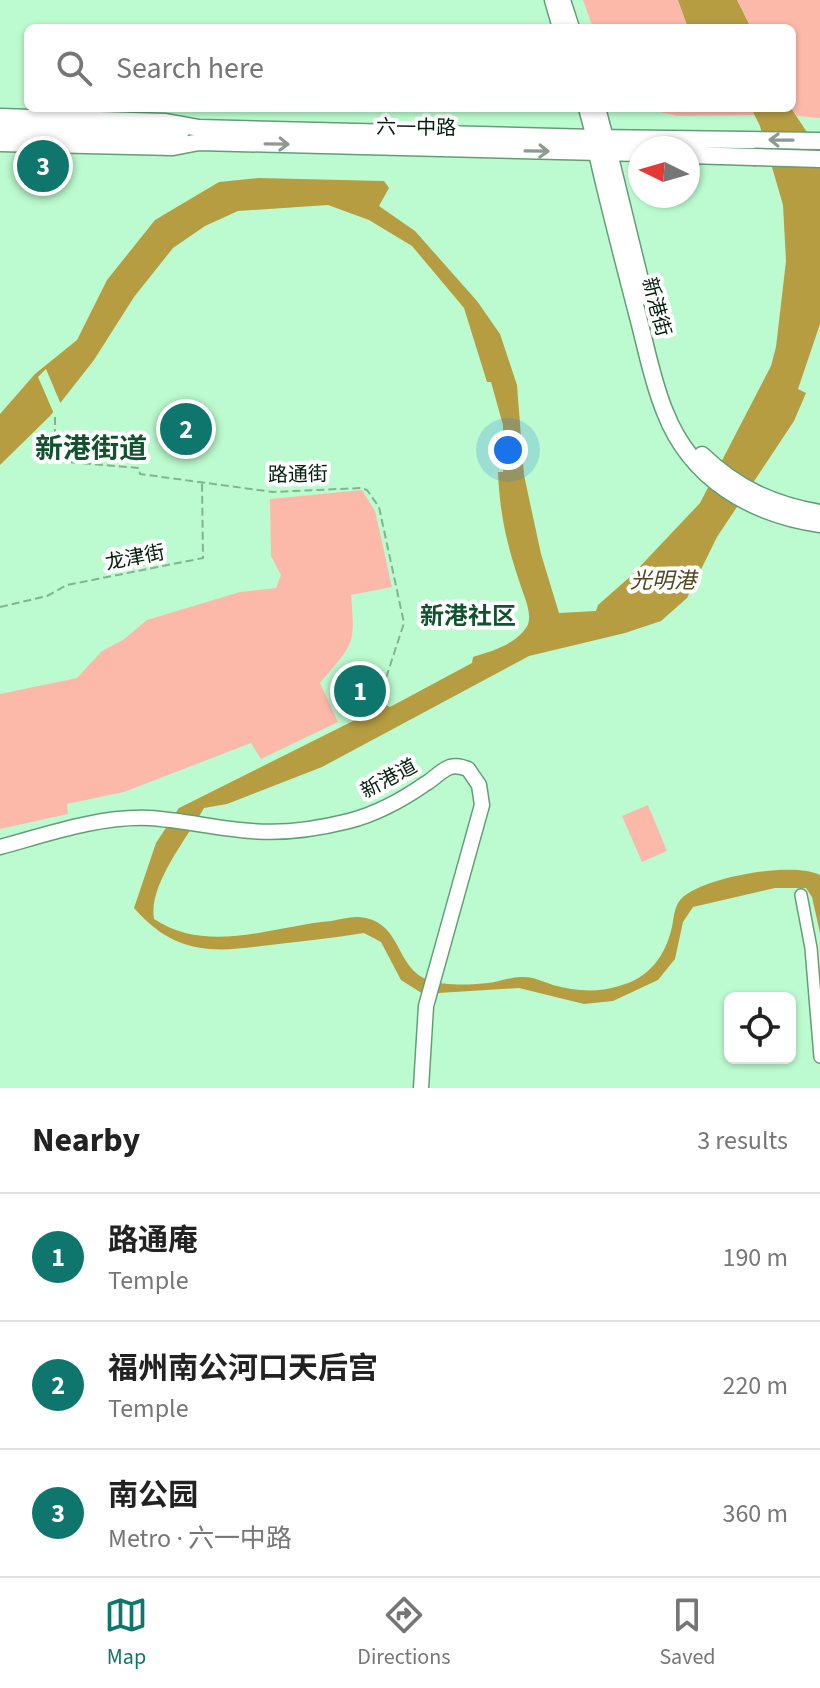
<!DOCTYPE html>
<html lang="en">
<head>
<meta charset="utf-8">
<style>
  :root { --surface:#fff; --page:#f6f6f6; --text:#222; --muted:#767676; --line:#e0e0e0; --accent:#0f766e }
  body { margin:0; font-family:"Source Sans 3","Noto Sans SC",sans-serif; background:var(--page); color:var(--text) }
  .controls { position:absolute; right:24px; bottom:24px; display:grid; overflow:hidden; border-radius:12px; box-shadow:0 2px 6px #0004 }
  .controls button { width:72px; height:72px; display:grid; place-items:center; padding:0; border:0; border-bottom:2px solid var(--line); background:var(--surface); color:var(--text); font:40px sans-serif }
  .compass { position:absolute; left:628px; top:136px; width:72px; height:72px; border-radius:50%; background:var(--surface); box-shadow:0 2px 6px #0004; rotate:275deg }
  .you { position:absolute; left:508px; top:450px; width:28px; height:28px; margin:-20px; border:6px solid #fff; border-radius:50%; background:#1a73e8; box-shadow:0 0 0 12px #1a73e833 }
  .badge { display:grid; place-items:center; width:52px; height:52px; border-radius:50%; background:var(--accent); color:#fff; font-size:26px; font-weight:700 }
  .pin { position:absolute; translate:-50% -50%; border:4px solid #fff; box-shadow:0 2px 8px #0006 }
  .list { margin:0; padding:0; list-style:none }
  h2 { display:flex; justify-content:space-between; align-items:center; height:104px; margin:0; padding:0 32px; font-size:34px }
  h2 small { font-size:26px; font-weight:400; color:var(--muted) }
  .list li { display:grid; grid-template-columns:52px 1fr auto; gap:24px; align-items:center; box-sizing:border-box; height:128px; padding:0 32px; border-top:2px solid var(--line) }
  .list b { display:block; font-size:30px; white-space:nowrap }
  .list p { margin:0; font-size:26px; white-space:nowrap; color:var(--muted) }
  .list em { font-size:26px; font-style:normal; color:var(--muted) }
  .icon { flex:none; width:44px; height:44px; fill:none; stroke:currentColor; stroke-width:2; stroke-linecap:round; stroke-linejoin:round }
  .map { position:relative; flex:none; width:820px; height:1088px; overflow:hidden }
  .search { position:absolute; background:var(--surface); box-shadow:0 2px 6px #0004; left:24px; right:24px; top:24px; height:88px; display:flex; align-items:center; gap:20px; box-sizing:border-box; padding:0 28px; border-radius:12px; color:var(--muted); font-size:30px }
  .sheet { height:488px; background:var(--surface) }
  nav { display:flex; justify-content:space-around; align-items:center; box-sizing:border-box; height:112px; border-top:2px solid var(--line); background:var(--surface); font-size:22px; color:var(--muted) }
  nav a { display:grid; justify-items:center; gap:4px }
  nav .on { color:var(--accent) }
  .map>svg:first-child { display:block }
  .green { fill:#fcb9a9 }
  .water { fill:#b69d41 }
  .pier { fill:#bcfbcf }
  .building { fill:#0c5142 }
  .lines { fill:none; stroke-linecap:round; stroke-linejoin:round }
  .minor-casing { stroke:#629e75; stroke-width:14 }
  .tertiary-casing { stroke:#629e75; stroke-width:17 }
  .secondary-casing { stroke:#629e75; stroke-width:19 }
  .primary-casing { stroke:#629e75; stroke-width:19 }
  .path { stroke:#81b491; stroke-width:2; stroke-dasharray:8 4; stroke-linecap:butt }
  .minor { stroke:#fff; stroke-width:11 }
  .tertiary { stroke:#fff; stroke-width:14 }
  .secondary { stroke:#fff; stroke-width:16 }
  .primary { stroke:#fff; stroke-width:16 }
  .primary-bridge-casing { stroke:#629e75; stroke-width:19; stroke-linecap:butt }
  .primary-bridge { stroke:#fff; stroke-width:16 }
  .oneway { stroke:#8e9992 }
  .labels { text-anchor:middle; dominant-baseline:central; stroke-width:8; stroke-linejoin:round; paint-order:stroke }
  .street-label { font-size:20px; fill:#041d0d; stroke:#fff }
  .water-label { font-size:22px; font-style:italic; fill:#524721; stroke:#fff }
  .quarter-label { font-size:24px; font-weight:bold; fill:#13522e; stroke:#fff }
  .district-label { font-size:28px; font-weight:bold; fill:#13522e; stroke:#fff }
</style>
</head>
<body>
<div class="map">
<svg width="820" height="1088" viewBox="0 0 820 1088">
  <rect width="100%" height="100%" fill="#bcfbcf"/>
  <path class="green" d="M583 0H678L688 28H593Z
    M737 0H820V118L797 116 791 108 792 28H751Z
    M643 108H751L755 115 677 116Z
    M362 490 375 511 392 587 351 595C356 648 352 644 320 683L338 722 261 759 251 743 124 792 67 804 68 814 0 829V694L77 678 102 651 123 640 147 620 240 592 276 588 281 575 271 556 270 499Z
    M648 805 667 851 642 862 622 816Z"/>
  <path class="water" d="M678 0H737L751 28H688Z
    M751 108H791L820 152V324L798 389 806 393 794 421 717 537 687 598 661 621 625 633 529 656 322 767 227 804 204 808C188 837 148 885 154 919 209 955 272 926 331 921 343 919 353 915 366 918 401 925 397 969 428 980 444 986 471 985 488 983 500 982 512 976 524 977 534 977 544 982 553 985 575 991 596 993 619 986 649 978 665 957 672 927 674 917 674 907 681 899 702 877 793 861 820 875V933L812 897 806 888H775L693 907 683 922 675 959 658 980 613 1001 584 1004 519 988 423 994 401 980 381 942 364 933C333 938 302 941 270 945 213 953 175 955 134 908L156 843 179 808 361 717 376 715 381 710 379 702 390 707 472 663 473 657C492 651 514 645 526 628 532 620 528 607 525 598 509 552 500 521 498 472H503V425L491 382H487L464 308 412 246 369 220 328 205 238 211 205 226 173 248 134 297 94 360 50 416 0 465V414L35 374 77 340 107 280 155 220 219 182 258 178 384 181 389 188 379 206 415 231 477 301 500 334 517 385 524 475 541 554 559 613 596 611 598 605 631 576 700 503 771 366 776 347 786 261 783 205 760 126Z"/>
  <path class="pier" d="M46 369 62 407 55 416 38 377Z"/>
  <path class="building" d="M369 664 385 681 350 716 334 700Z"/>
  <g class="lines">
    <defs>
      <path id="minor" d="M801 895 811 948 820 1057"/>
      <path id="tertiary" d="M552 0 560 28
        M563 0 572 28
        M586 108 594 138
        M598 108 606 138
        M0 847C48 834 99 816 149 818 184 820 218 829 252 831 285 834 317 829 349 821 376 814 402 800 425 784 434 779 441 770 450 767 457 765 462 767 468 769L479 785 482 805 426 1006 421 1088"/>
      <path id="secondary" d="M597 153C609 206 623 259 637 313 646 346 652 381 665 412 691 479 751 514 820 524
        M609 153 644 296
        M702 455C736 488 773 505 820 513"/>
      <path id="primary" d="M0 117 166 122 199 128 594 138 820 141
        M0 128 161 133 182 130
        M0 143 173 147 199 142 640 153
        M688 155 754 157"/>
    </defs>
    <use href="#minor" class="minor-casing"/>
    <use href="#tertiary" class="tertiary-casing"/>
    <use href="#secondary" class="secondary-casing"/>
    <use href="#primary" class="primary-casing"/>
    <path class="path" d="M55 417V461L139 468 140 474 273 492 361 488 367 490 379 507 404 623 385 681 370 701
      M0 607 47 596 67 585 203 558 202 482"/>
    <use href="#minor" class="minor"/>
    <use href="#tertiary" class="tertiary"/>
    <use href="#secondary" class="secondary"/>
    <use href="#primary" class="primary"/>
    <defs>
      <path id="primary-bridge" d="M754 157 820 159"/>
    </defs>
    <use href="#primary-bridge" class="primary-bridge-casing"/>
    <use href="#primary-bridge" class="primary-bridge"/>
  </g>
  <defs><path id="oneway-shaft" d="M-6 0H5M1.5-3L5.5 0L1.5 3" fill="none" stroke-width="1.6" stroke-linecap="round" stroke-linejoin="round" transform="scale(2)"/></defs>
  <g class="oneway">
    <use href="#oneway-shaft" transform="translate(781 140) rotate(-179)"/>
    <use href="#oneway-shaft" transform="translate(277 144) rotate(1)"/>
    <use href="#oneway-shaft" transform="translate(537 151) rotate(1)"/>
  </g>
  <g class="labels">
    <g class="street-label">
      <text transform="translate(416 128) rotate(1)">六一中路</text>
      <text transform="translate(656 307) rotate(75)">新港街</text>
      <text transform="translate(298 475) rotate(-1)">路通街</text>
      <text transform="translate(135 558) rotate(-11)">龙津街</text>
      <text transform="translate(389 779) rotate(-28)">新港道</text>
    </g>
    <g class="water-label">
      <text x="663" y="581">光明港</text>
    </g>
    <g class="quarter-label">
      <text x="468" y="616">新港社区</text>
    </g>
    <g class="district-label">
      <text x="91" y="449">新港街道</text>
    </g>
  </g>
</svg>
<div class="controls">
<button><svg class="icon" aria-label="locate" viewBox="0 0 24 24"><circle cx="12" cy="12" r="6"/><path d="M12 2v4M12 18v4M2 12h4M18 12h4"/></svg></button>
</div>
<svg class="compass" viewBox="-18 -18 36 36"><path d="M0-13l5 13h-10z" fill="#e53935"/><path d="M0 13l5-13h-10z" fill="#767676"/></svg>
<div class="you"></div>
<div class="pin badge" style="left:360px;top:691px">1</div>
<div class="pin badge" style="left:186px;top:429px">2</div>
<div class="pin badge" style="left:43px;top:166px">3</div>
<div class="search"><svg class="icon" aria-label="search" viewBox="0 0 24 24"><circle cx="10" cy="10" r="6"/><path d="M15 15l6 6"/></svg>Search here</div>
</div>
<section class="sheet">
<h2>Nearby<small>3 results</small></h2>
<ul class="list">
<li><span class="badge">1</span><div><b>路通庵</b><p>Temple</p></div><em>190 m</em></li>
<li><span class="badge">2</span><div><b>福州南公河口天后宫</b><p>Temple</p></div><em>220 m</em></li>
<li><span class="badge">3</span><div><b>南公园</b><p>Metro · 六一中路</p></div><em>360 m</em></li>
</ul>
</section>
<nav>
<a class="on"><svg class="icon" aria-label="map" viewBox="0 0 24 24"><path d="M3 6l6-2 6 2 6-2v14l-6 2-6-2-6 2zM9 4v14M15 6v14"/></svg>Map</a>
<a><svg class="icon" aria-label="directions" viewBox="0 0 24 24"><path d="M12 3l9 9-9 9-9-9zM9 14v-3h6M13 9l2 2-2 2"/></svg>Directions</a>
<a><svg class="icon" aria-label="saved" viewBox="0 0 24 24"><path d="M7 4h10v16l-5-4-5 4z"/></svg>Saved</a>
</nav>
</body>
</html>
